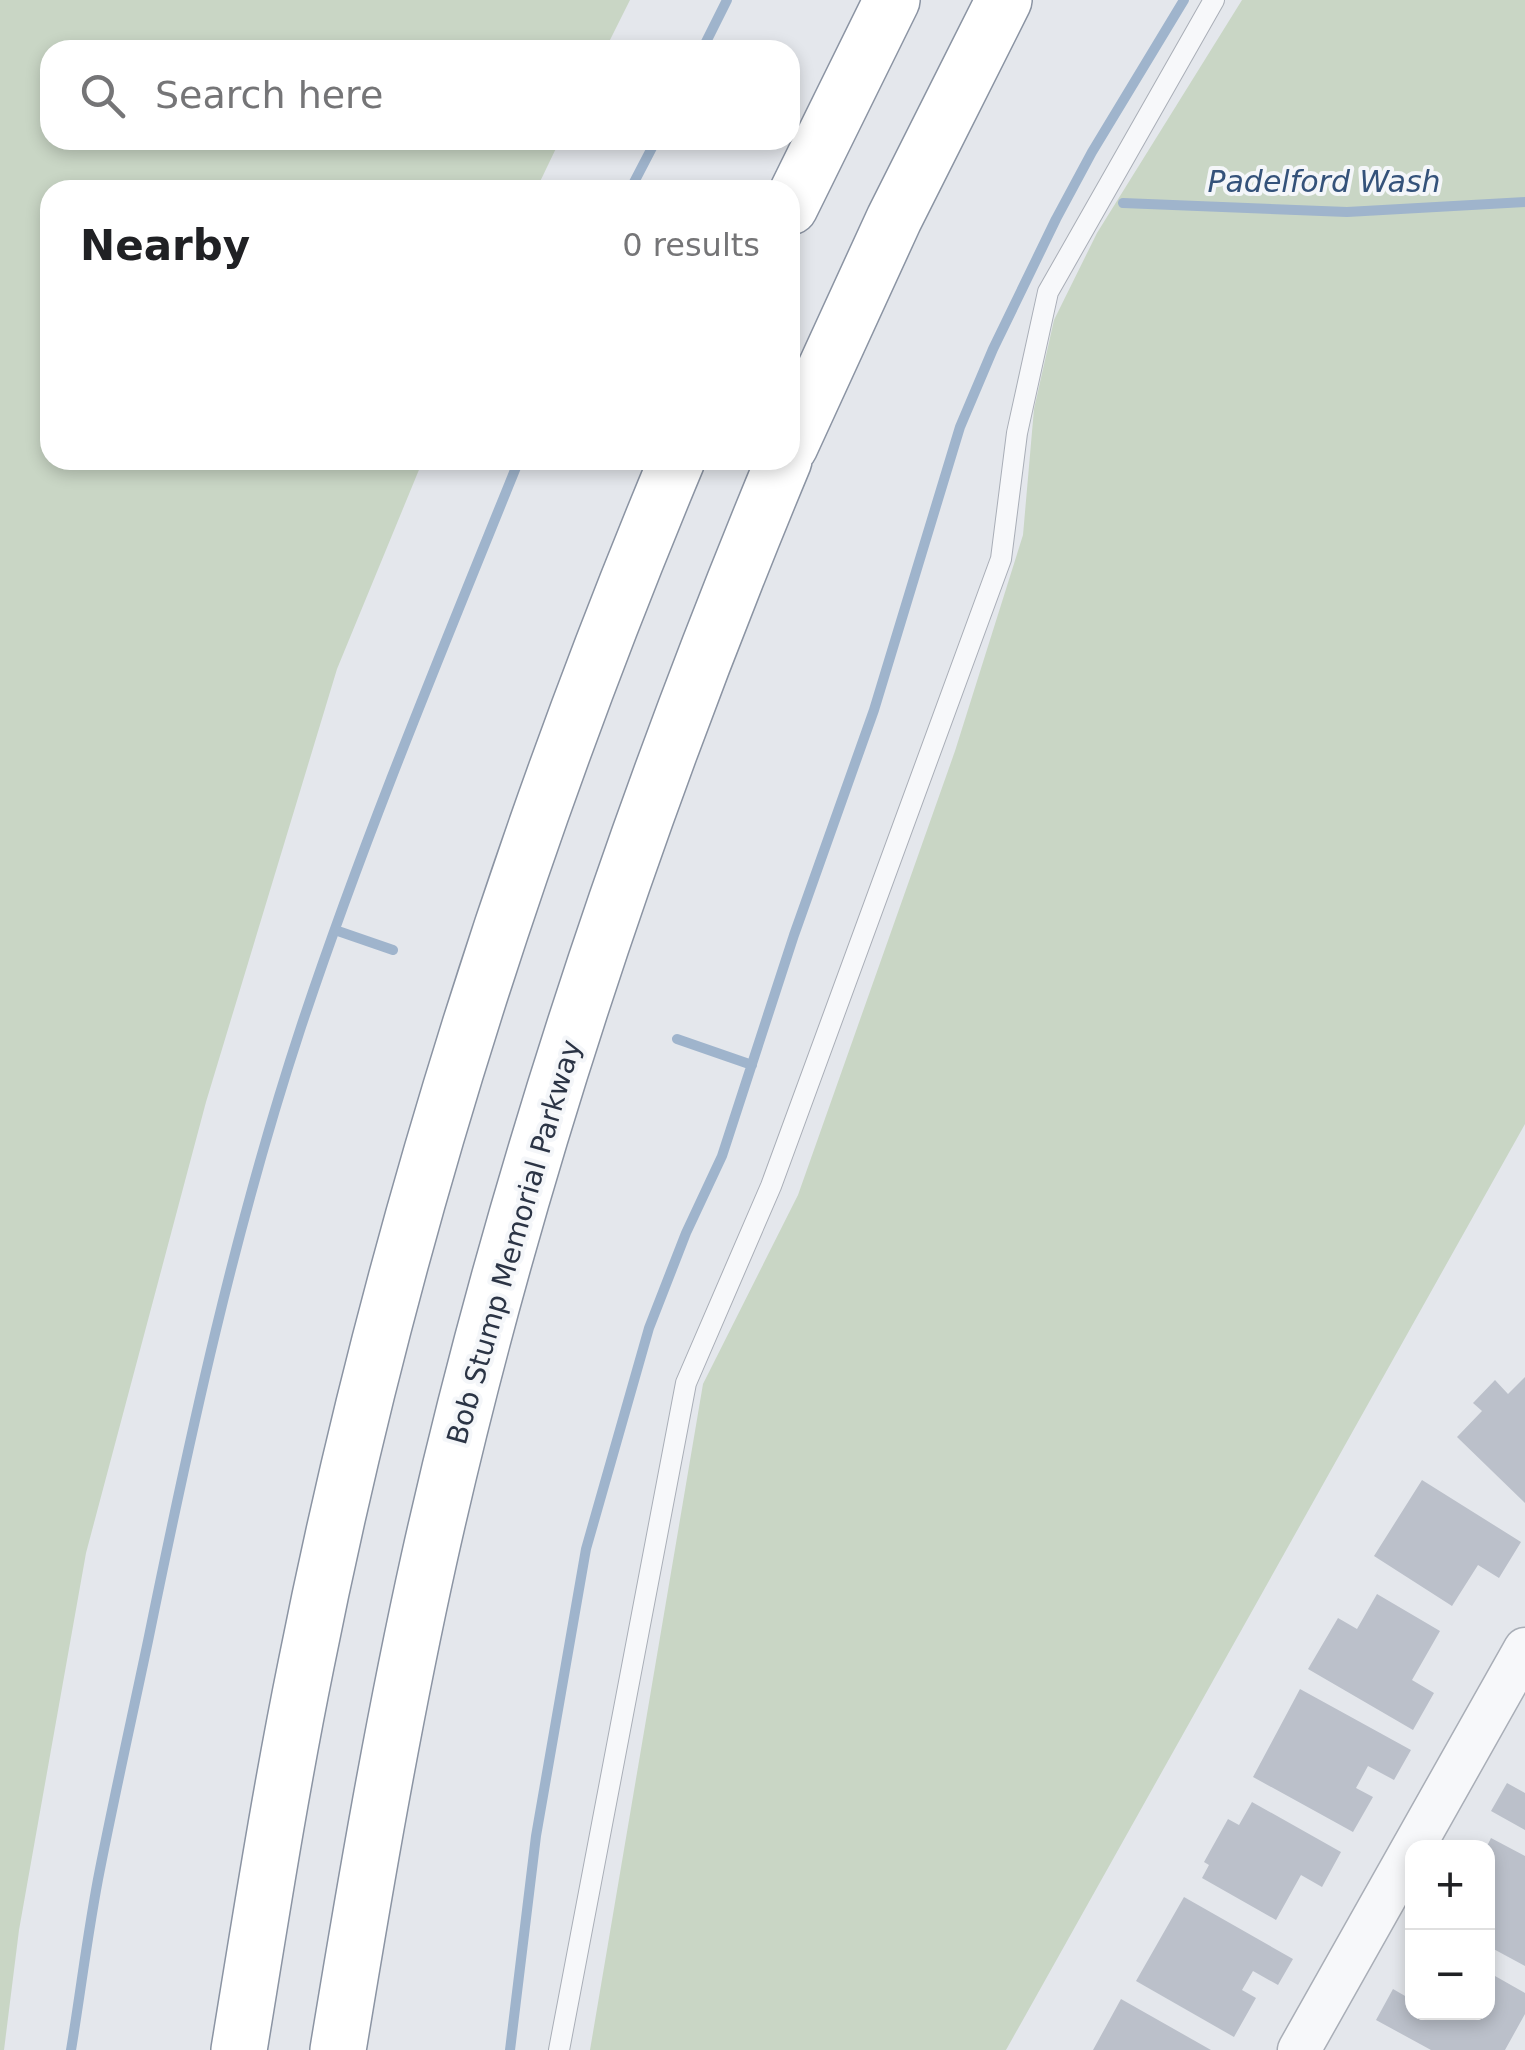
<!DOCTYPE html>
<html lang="en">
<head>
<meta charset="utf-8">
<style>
  :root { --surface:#fff; --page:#f2f2f2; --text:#202124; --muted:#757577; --line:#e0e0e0 }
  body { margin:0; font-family:"DejaVu Sans",sans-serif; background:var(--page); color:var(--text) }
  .controls { position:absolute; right:30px; bottom:30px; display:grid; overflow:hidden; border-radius:20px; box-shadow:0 5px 15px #0003 }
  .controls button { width:90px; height:90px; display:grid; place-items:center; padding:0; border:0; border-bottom:2px solid var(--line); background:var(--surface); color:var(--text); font:50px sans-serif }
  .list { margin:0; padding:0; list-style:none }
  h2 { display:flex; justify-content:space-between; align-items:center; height:130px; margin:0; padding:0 40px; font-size:42px }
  h2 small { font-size:32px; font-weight:400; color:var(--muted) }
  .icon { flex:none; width:55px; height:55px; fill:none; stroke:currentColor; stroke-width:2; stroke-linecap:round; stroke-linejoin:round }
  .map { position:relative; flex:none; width:1525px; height:2050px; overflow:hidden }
  .search { position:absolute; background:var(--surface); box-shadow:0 5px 15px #0003; left:40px; top:40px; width:760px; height:110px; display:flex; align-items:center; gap:25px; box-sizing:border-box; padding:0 35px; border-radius:30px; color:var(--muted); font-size:38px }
  .panel { position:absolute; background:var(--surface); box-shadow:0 5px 15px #0003; left:40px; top:180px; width:760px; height:290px; border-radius:30px }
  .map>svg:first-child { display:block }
  .green { fill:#c9d6c5 }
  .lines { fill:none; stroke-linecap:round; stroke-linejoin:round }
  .stream { stroke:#9fb4cc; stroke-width:10 }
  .building { fill:#bbc0ca }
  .service-casing { stroke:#a9aeb7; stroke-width:22 }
  .minor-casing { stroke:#a9aeb7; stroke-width:45 }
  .motorway-casing { stroke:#8b94a3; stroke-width:58 }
  .service { stroke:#f7f8fa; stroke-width:20 }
  .minor { stroke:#f7f8fa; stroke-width:42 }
  .motorway { stroke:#fff; stroke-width:55 }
  .labels { text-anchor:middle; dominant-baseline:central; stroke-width:8; stroke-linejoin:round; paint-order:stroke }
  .street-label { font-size:28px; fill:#2b3445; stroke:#f4f6f9 }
  .water-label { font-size:30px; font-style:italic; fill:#34527a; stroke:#f4f6f9 }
</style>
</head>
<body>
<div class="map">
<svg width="1525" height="2050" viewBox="0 0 1525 2050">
  <rect width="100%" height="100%" fill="#e4e7ec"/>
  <path class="green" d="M0 0H630L605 50H50V140H560L536 190H50V460H423L337 669 206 1102 86 1553 19 1930 4 2050H0Z
    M1242 0H1525V1124L1006 2050H590L703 1384 798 1195 955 751 1023 535 1034 409 1054 320 1097 233Z"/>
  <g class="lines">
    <path class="stream" d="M702 50 727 0
      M630 190 656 140
      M1123 203 1347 212 1525 202
      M335 930 393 950
      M677 1039 752 1065
      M71 2050C81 1990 88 1929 100 1869 115 1793 132 1717 148 1641 190 1435 235 1227 301 1027 365 835 443 648 519 460
      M510 2050 536 1836 586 1549 649 1328 686 1233 722 1156 794 935 874 710 960 427 993 349 1056 219 1092 152 1184 0"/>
  </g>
  <path class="building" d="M1525 1377V1503L1457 1437 1482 1411 1473 1403 1495 1380 1508 1394Z
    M1422 1480 1521 1542 1499 1578 1478 1565 1452 1606 1374 1556Z
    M1377 1594 1440 1631 1412 1680 1434 1693 1413 1730 1308 1669 1338 1618 1357 1629Z
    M1300 1689 1411 1750 1394 1780 1368 1766 1356 1788 1373 1797 1353 1832 1253 1777Z
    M1507 1783 1525 1793V1830L1491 1811Z
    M1252 1802 1341 1852 1322 1887 1301 1875 1276 1920 1202 1878 1209 1865 1204 1862 1228 1819 1239 1825Z
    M1491 1838 1525 1856V1966L1488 1946V1895L1493 1885 1488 1881 1486 1848Z
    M1184 1897 1293 1959 1278 1985 1253 1971 1242 1990 1256 1998 1234 2037 1136 1981Z
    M1488 1972 1525 1993V2014L1505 2050H1431L1376 2020 1393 1989 1412 2000V2012H1488Z
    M1121 1999 1211 2050H1093Z"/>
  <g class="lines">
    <defs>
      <path id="service" d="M559 2050 686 1383 771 1186 1001 559 1017 433 1048 292 1214 0"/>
      <path id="minor" d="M1299 2050 1525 1649"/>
      <path id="motorway" d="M790 207 892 0
        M790 446 894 219 1004 0
        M239 2050C260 1922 280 1793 306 1665 388 1252 515 848 677 460
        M338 2050C365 1886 393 1722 429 1559 513 1182 636 816 784 460"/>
    </defs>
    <use href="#service" class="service-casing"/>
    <use href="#minor" class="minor-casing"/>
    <use href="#motorway" class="motorway-casing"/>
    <use href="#service" class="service"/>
    <use href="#minor" class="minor"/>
    <use href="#motorway" class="motorway"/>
  </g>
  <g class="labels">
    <g class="street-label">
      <text transform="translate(514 1242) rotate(-74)">Bob Stump Memorial Parkway</text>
    </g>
    <g class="water-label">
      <text x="1324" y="181">Padelford Wash</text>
    </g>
  </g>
</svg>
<div class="controls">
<button>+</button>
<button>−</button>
</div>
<div class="search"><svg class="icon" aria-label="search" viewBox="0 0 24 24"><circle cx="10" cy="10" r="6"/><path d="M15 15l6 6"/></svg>Search here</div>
<section class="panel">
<h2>Nearby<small>0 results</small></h2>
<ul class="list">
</ul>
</section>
</div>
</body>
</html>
